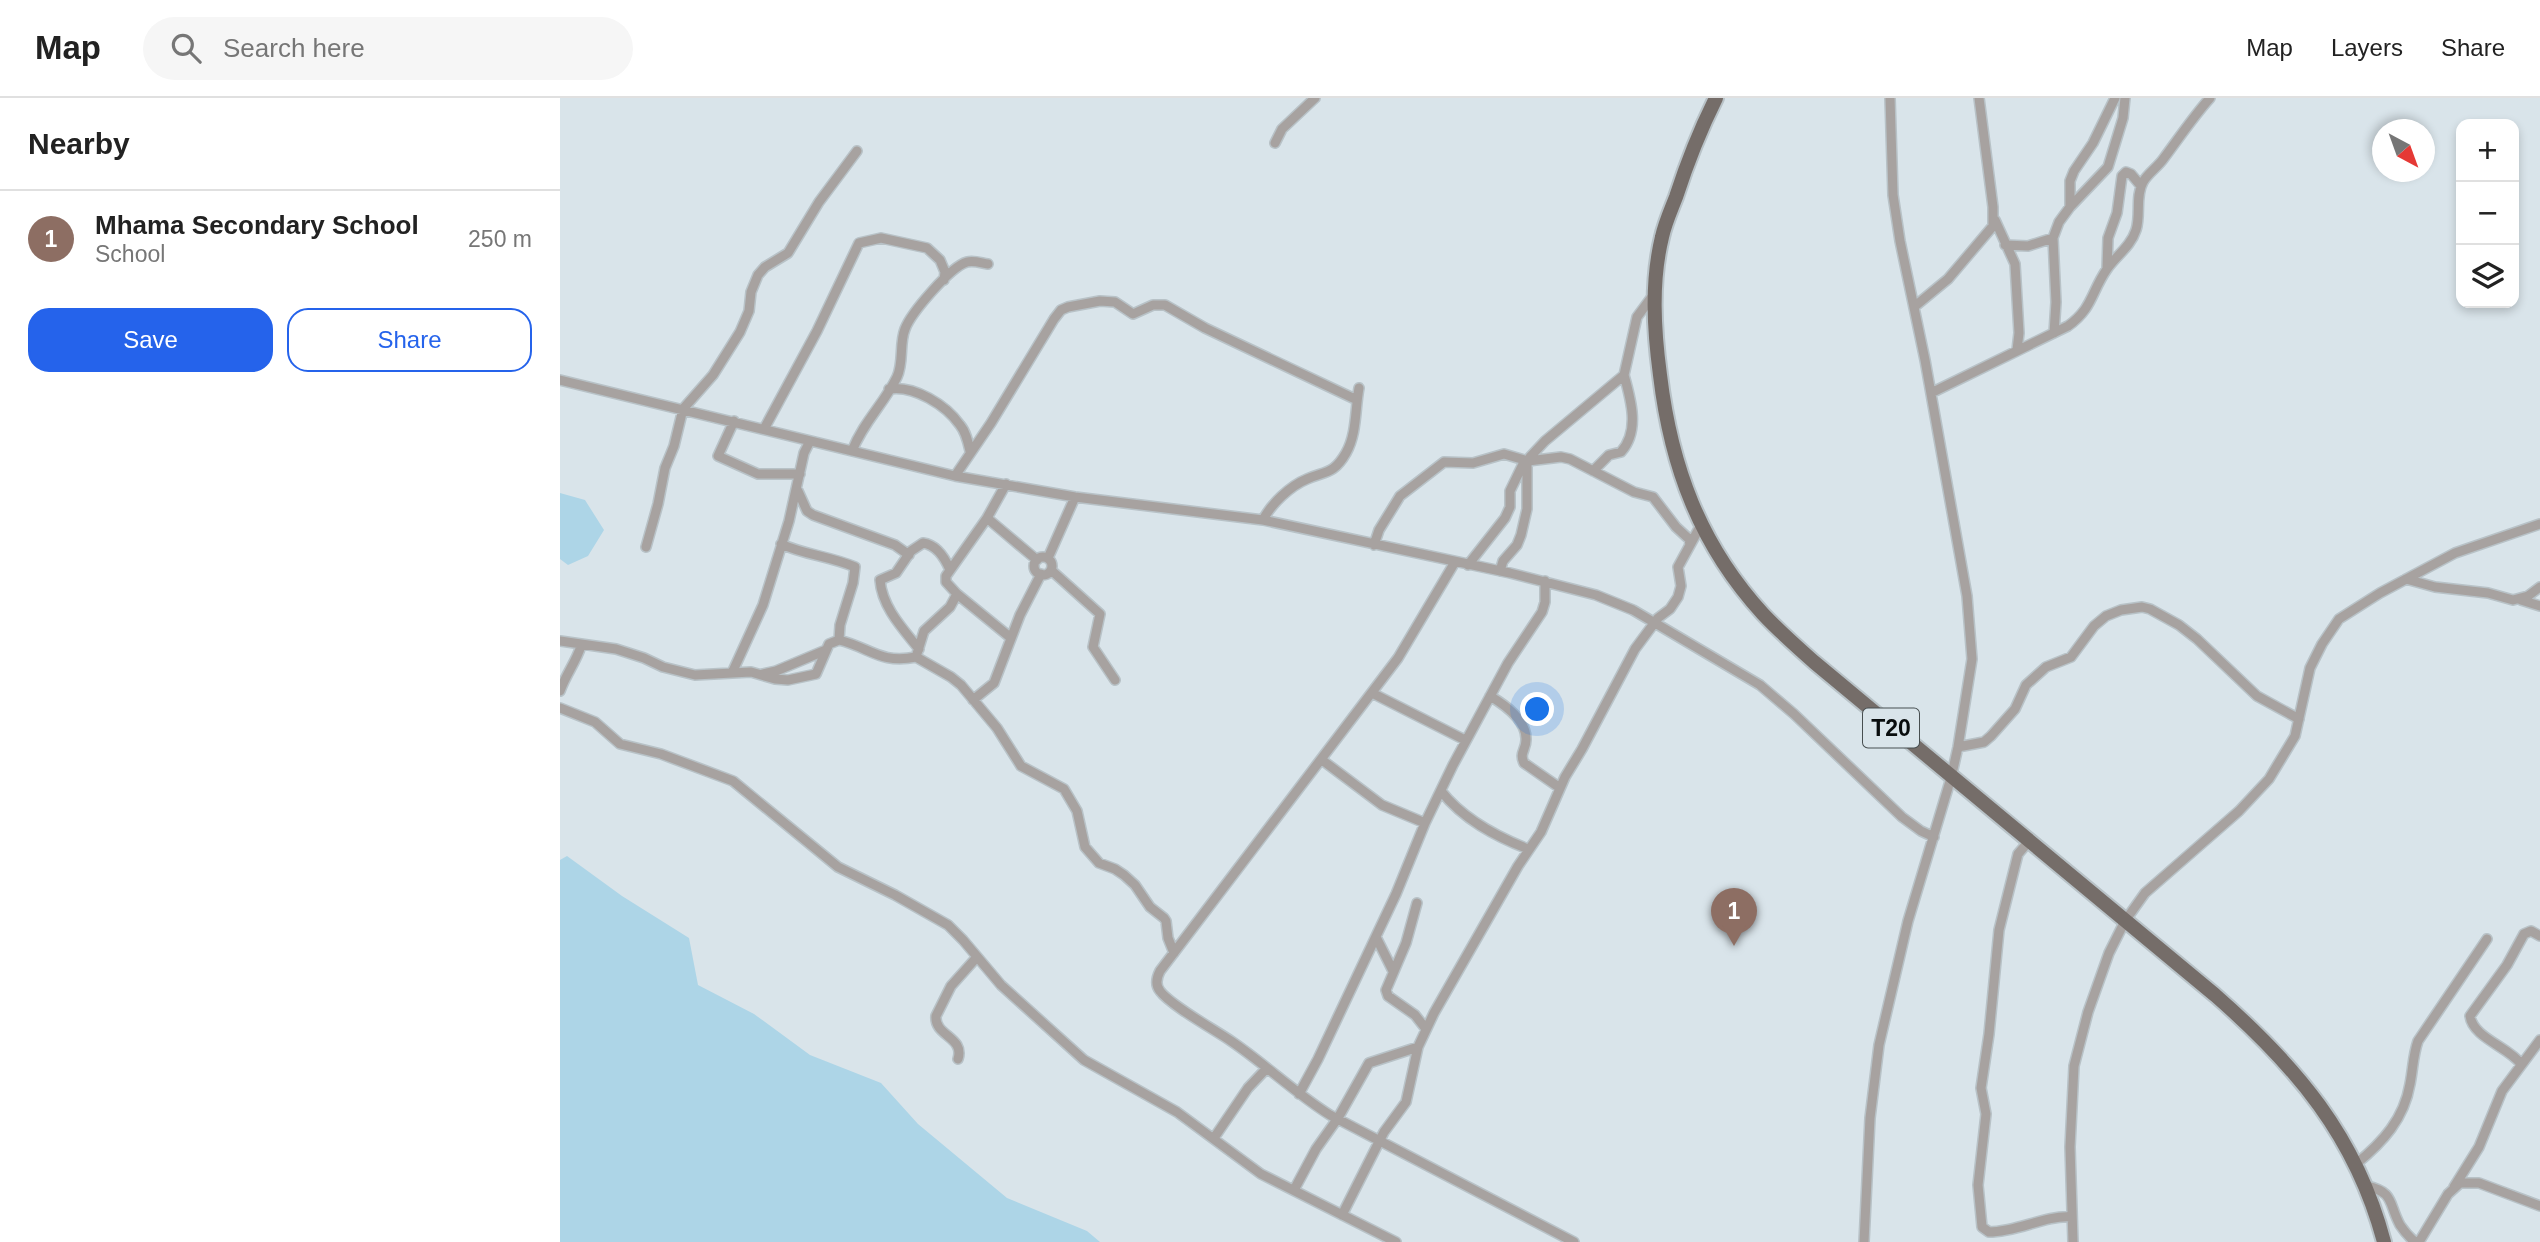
<!DOCTYPE html>
<html lang="en">
<head>
<meta charset="utf-8">
<style>
  :root { --surface:#fff; --page:#f6f6f6; --text:#222; --muted:#767676; --line:#e0e0e0; --accent:#2563eb }
  body { margin:0; font-family:Arial,sans-serif; background:var(--page); color:var(--text) }
  .controls { position:absolute; right:21px; top:21px; display:grid; overflow:hidden; border-radius:14px; box-shadow:0 4px 10px #0003 }
  .controls button { width:63px; height:63px; display:grid; place-items:center; padding:0; border:0; border-bottom:2px solid var(--line); background:var(--surface); color:var(--text); font:35px sans-serif }
  .compass { position:absolute; left:1812px; top:21px; width:63px; height:63px; border-radius:50%; background:var(--surface); box-shadow:0 4px 10px #0003; rotate:139deg }
  .you { position:absolute; left:978px; top:612px; width:24px; height:24px; margin:-18px; border:5px solid #fff; border-radius:50%; background:#1a73e8; box-shadow:0 0 0 10px #1a73e833 }
  .badge { display:grid; place-items:center; width:46px; height:46px; border-radius:50%; background:var(--accent); color:#fff; font-size:23px; font-weight:700 }
  .pin { position:absolute; translate:-50% -58px; filter:drop-shadow(0 2px 4px #0008) }
  .pin::after { content:''; position:absolute; top:37px; width:24px; height:21px; background:inherit; clip-path:polygon(0 0,100% 0,50% 100%) }
  .list { margin:0; padding:0; list-style:none }
  h2 { display:flex; justify-content:space-between; align-items:center; height:91px; margin:0; padding:0 28px; font-size:30px }
  h2 small { font-size:23px; font-weight:400; color:var(--muted) }
  .list li { display:grid; grid-template-columns:46px 1fr auto; gap:21px; align-items:center; box-sizing:border-box; height:98px; padding:0 28px; border-top:2px solid var(--line) }
  .list b { display:block; font-size:26px; white-space:nowrap }
  .list p { margin:0; font-size:23px; white-space:nowrap; color:var(--muted) }
  .list em { font-size:23px; font-style:normal; color:var(--muted) }
  .actions { display:flex; gap:14px; padding:21px 28px }
  .actions a { flex:1; padding:16px 0; border:2px solid var(--accent); border-radius:21px; text-align:center; font-size:24px; color:var(--accent) }
  .actions .main { background:var(--accent); color:#fff }
  .icon { flex:none; width:38px; height:38px; fill:none; stroke:currentColor; stroke-width:2; stroke-linecap:round; stroke-linejoin:round }
  .map { position:relative; flex:none; width:1980px; height:1144px; overflow:hidden }
  header { display:flex; align-items:center; gap:42px; box-sizing:border-box; height:98px; padding:0 35px; background:var(--surface); border-bottom:2px solid var(--line) }
  header strong { font-size:33px }
  nav { display:flex; gap:38px; margin-inline-start:auto; font-size:24px }
  .search { width:490px; height:63px; background:var(--page); display:flex; align-items:center; gap:18px; box-sizing:border-box; padding:0 24px; border-radius:38px; color:var(--muted); font-size:26px }
  main { display:flex }
  aside { flex:1; background:var(--surface) }
  .map>svg:first-child { display:block }
  .green { fill:#add5e7 }
  .lines { fill:none; stroke-linecap:round; stroke-linejoin:round }
  .street-casing { stroke:#b8c2c7; stroke-width:12 }
  .primary-casing { stroke:#b8c2c7; stroke-width:18 }
  .street { stroke:#a7a2a0; stroke-width:9 }
  .primary { stroke:#756d69; stroke-width:14 }
  .labels { text-anchor:middle; dominant-baseline:central; stroke-width:7; stroke-linejoin:round; paint-order:stroke }
  .shield { fill:#d9e4ea; stroke:#474e50; stroke-width:2 }
  .shield-label { font-size:23px; font-weight:bold; fill:#090d0e }
</style>
</head>
<body>
<header>
<strong>Map</strong>
<div class="search"><svg class="icon" aria-label="search" viewBox="0 0 24 24"><circle cx="10" cy="10" r="6"/><path d="M15 15l6 6"/></svg>Search here</div>
<nav><a>Map</a><a>Layers</a><a>Share</a></nav>
</header>
<main>
<aside>
<h2>Nearby<small></small></h2>
<ul class="list">
<li><span class="badge" style="background:#8d6e63">1</span><div><b>Mhama Secondary School</b><p>School</p></div><em>250 m</em></li>
</ul>
<div class="actions"><a class="main">Save</a><a>Share</a></div>
</aside>
<div class="map">
<svg width="1980" height="1144" viewBox="0 0 1980 1144">
  <rect width="100%" height="100%" fill="#d9e4ea"/>
  <path class="green" d="M0 395 25 402 44 432 28 458 8 467 0 461Z
    M7 758 62 798 129 840 138 887 194 916 250 957 321 985 358 1026 447 1100 527 1133 540 1144H0V762Z"/>
  <g class="lines">
    <defs>
      <path id="street" d="M715 45 722 31 755 0
        M1510 109 1548 69 1563 20 1565 0
        M1435 122 1455 166 1459 235 1457 252
        M1445 147 1468 148 1493 140
        M1547 171 1548 140 1557 115 1562 78 1566 74 1571 76 1581 88
        M1354 209 1388 181 1433 128V109L1419 0
        M1494 235 1496 204 1493 140 1499 124 1510 109V83L1514 73 1533 45 1555 0
        M0 282 395 378 515 399 703 422 950 475 1036 497 1073 512 1200 587 1234 616 1342 719 1361 733 1374 739
        M329 291C354 287 386 307 400 327 406 334 408 344 410 353
        M1371 295 1508 228C1533 210 1531 194 1547 171 1556 158 1571 148 1576 132 1581 117 1575 98 1583 84 1588 75 1598 69 1604 60 1619 40 1633 19 1650 0
        M174 323 158 358 198 376H240
        M204 331 257 233 299 145 321 140 367 150 380 162 385 174 384 182
        M292 353C304 323 324 306 337 279 344 264 339 246 345 231 351 215 390 169 407 164 414 162 421 165 428 166
        M1033 373 1049 357 1061 354C1080 333 1071 302 1064 277
        M395 378 431 325 494 221 501 212 508 209 540 203 555 204 573 216 593 207H605L645 230 797 302
        M238 393 247 413 253 417 335 447 349 457
        M427 420 477 462
        M703 422C711 406 730 388 747 381 766 373 774 376 786 355 797 336 795 311 799 290
        M221 446C245 457 269 458 295 469L293 485 280 527 279 542
        M814 447 819 432 840 398 884 364 913 365 944 356 968 363 1001 359 1010 361 1074 394 1093 399 1116 429 1129 441 1130 447
        M86 449 98 406 105 370 114 348 123 311 153 277 180 234 189 213 191 194 198 177 205 169 228 155 259 104 297 53
        M474 468a9 9 0 1 1 18 0a9 9 0 1 1-18 0Z
        M488 460 515 399
        M895 464 838 560 600 873C597 879 595 887 600 893 610 907 655 932 671 943 705 966 735 995 770 1017L1014 1144
        M908 467 945 420 950 409V393L965 362
        M491 472 540 516 533 549 555 582
        M940 473 943 463 957 447 961 437 967 411V367L970 359 985 343 1064 277 1077 219 1094 196
        M1846 481 1875 489 1928 495 1953 502 1968 498 1980 489
        M397 496 451 540
        M1961 502 1980 508
        M0 543 56 551 84 560 103 569 135 577 191 574 215 581 228 582 256 576 269 546 279 542C311 550 320 566 356 559L364 533 390 509 397 496 386 484V478L427 420 446 386
        M359 551C343 531 322 509 320 482L336 475 351 453 363 445C377 447 385 460 390 472
        M356 559 391 579 401 587 437 630 461 668 504 691 517 713 525 749 539 765 555 771 564 777 575 787 590 809 604 820 606 823 608 840 614 855
        M172 575 203 507 229 423 244 355 250 343
        M203 576 216 573 266 552
        M0 593C6 576 16 564 21 548
        M812 595 905 642
        M930 598C945 607 967 622 966 642 966 652 959 655 964 665L1000 690
        M413 602 434 585 460 517 481 476
        M0 610 35 624 60 646 101 656 173 683 278 769 335 797 388 827 403 842 441 887 524 962 617 1014 701 1076 836 1144
        M1398 649 1424 644 1431 638 1455 611 1466 587 1486 569 1511 559 1534 528 1546 518 1561 512 1582 509 1590 511 1619 527 1637 541 1697 598 1739 621
        M762 662 822 707 865 725
        M881 693C903 721 935 738 968 751
        M1470 742 1458 756 1439 832 1429 936 1421 990 1426 1016 1418 1087 1422 1129 1429 1134C1458 1134 1485 1117 1511 1119
        M857 805 846 845 826 892 828 898 855 917 866 931
        M816 839 833 873
        M398 961C405 939 374 938 376 918L391 888 417 859
        M1961 966C1949 949 1913 940 1910 918L1947 867 1964 836 1971 833 1980 838
        M739 996 758 961 836 796 865 725 893 667 948 565 982 514 985 504V483
        M654 1040 688 990 707 970
        M1796 1066C1823 1044 1844 1021 1850 986 1853 971 1853 957 1858 943L1927 841
        M1806 1088C1835 1094 1828 1105 1840 1127 1844 1133 1849 1139 1855 1144
        M1894 1089 1919 1049 1942 993 1980 942
        M734 1092 756 1051 778 1020 809 965 858 949
        M782 1117 824 1034 846 1004 858 949 874 915 958 768 981 734 1005 679 1022 651 1075 551 1098 520 1110 511 1118 499 1121 488 1118 469 1141 427
        M1304 1144 1310 1020 1319 947 1348 823 1391 680 1398 649 1412 561 1407 498 1365 262 1340 143 1333 97 1330 0
        M1513 1144 1510 1049 1514 968 1528 914 1549 855 1565 823 1585 795 1679 713 1709 681 1735 638 1750 570 1762 546 1779 521 1820 495 1895 455 1980 426
        M1859 1144 1888 1096 1900 1085H1919L1980 1108"/>
      <path id="primary" d="M1156 0C1140 32 1127 65 1116 99 1111 112 1105 125 1102 139 1091 184 1094 232 1100 277 1111 369 1140 447 1203 516 1219 533 1237 549 1254 564L1655 897C1736 968 1796 1038 1824 1144"/>
    </defs>
    <use href="#street" class="street-casing"/>
    <use href="#primary" class="primary-casing"/>
    <use href="#street" class="street"/>
    <use href="#primary" class="primary"/>
  </g>
  <g class="labels">
    <rect class="shield" x="1303" y="610.5" width="56" height="39" rx="5"/>
    <g class="shield-label">
      <text x="1331" y="630">T20</text>
    </g>
  </g>
</svg>
<div class="controls">
<button>+</button>
<button>−</button>
<button><svg class="icon" aria-label="layers" viewBox="0 0 24 24"><path d="M12 4l9 5-9 5-9-5zM3 14l9 5 9-5"/></svg></button>
</div>
<svg class="compass" viewBox="-18 -18 36 36"><path d="M0-13l5 13h-10z" fill="#e53935"/><path d="M0 13l5-13h-10z" fill="#767676"/></svg>
<div class="you"></div>
<div class="pin badge" style="left:1174px;top:848px;background:#8d6e63">1</div>
</div>
</main>
</body>
</html>
